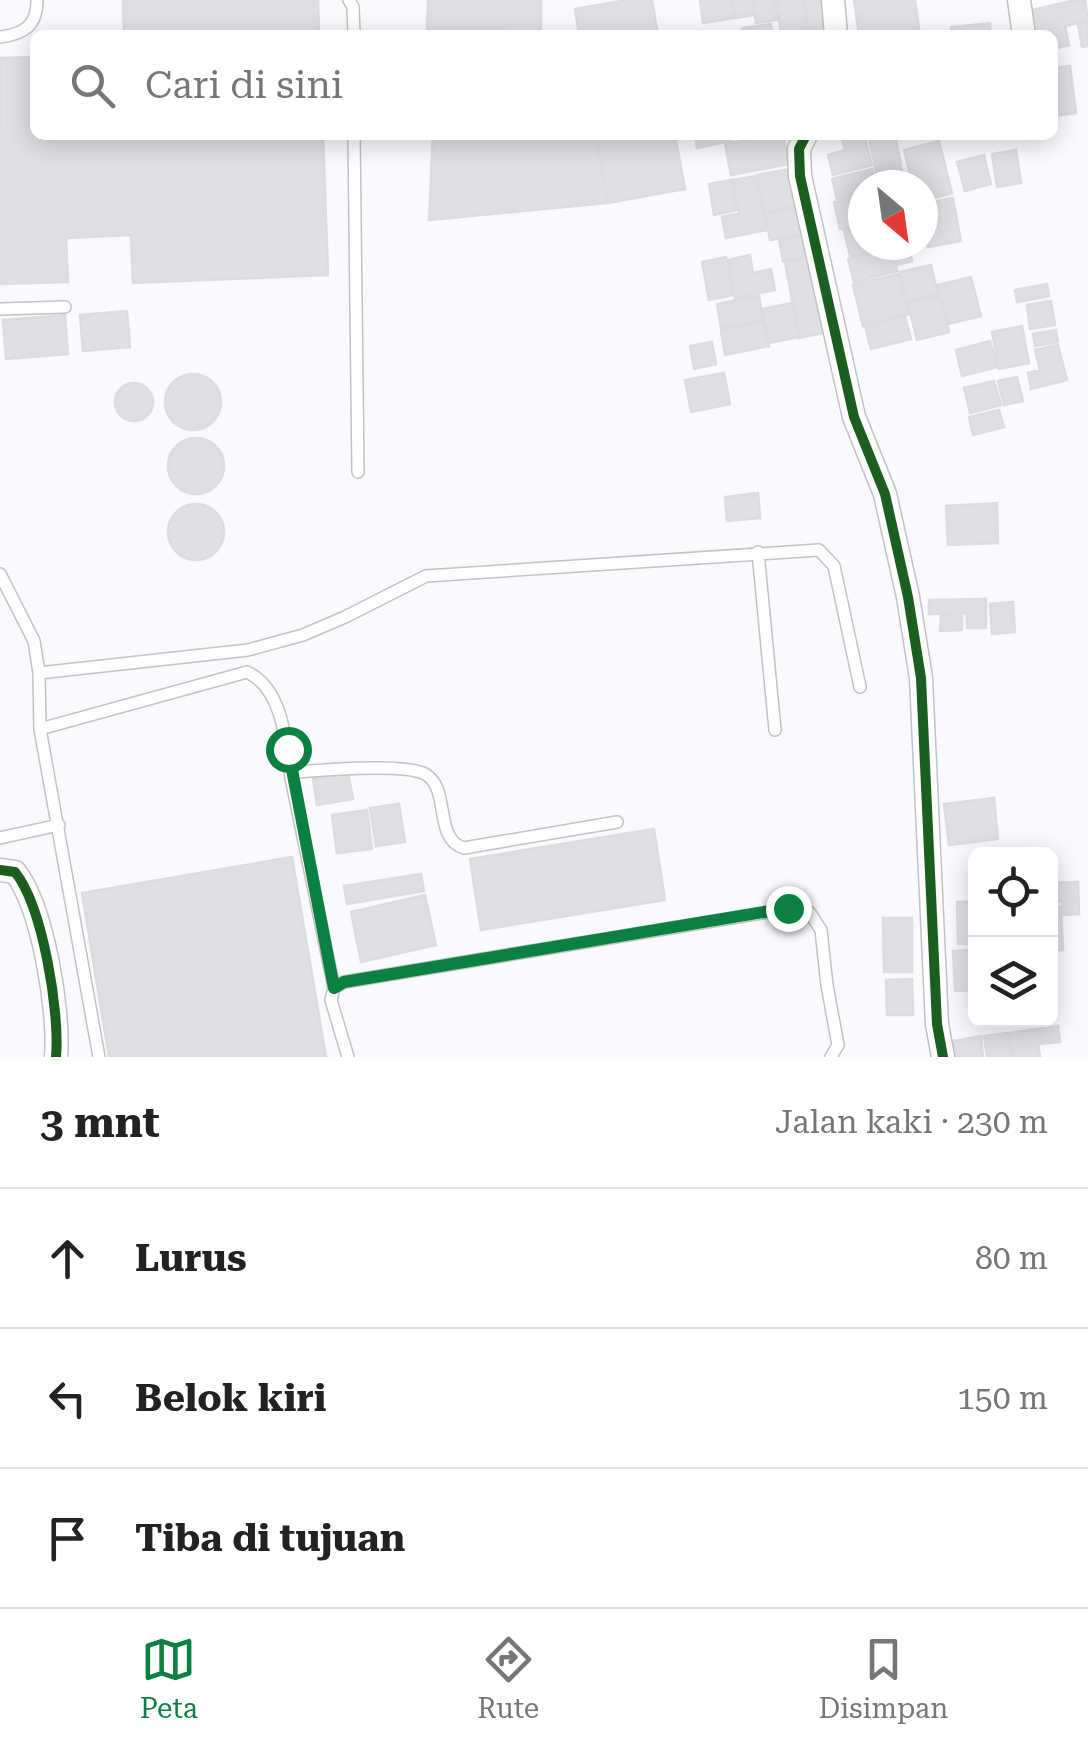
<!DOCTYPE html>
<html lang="id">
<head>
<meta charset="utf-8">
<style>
  :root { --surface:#fff; --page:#f2f2f2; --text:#222; --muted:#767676; --line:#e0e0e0; --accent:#0b8043 }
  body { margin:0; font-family:"Roboto Serif",serif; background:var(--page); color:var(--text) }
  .controls { position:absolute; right:30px; bottom:30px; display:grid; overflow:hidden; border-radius:15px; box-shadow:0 5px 25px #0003 }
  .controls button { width:90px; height:90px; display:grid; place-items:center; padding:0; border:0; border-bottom:2px solid var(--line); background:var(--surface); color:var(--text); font:50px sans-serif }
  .compass { position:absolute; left:848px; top:170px; width:90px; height:90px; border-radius:50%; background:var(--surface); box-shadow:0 5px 25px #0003; rotate:151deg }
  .stop { position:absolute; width:30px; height:30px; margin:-22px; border:8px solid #0b8043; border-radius:50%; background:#fff }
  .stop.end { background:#0b8043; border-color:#fff; box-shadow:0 2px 10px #0008 }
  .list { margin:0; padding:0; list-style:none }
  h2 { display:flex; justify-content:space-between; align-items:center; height:130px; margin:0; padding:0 40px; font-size:42px }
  h2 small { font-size:32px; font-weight:400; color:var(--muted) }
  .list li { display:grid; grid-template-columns:65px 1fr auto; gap:30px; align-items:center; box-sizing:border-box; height:140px; padding:0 40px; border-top:2px solid var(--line) }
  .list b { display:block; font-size:38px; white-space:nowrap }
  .list em { font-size:32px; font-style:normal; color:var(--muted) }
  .icon { flex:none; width:55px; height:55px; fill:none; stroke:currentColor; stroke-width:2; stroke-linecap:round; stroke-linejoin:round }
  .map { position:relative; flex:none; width:1088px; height:1057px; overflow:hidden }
  .search { position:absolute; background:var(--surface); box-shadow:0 5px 25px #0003; left:30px; right:30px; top:30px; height:110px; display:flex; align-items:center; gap:25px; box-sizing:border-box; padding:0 35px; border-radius:15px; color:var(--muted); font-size:38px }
  .sheet { height:550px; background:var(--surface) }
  nav { display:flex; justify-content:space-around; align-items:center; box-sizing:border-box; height:140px; border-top:2px solid var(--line); background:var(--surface); font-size:28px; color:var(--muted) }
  nav a { display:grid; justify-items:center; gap:5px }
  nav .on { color:var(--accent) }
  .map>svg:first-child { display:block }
  .building { fill:#e1dfe3; stroke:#dedce0; stroke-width:2.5 }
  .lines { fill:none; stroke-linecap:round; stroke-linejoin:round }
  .lane-casing { stroke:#c3c3c6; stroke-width:14 }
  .street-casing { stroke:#c3c3c6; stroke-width:25 }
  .lane { stroke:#fefeff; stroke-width:11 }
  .street { stroke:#fefeff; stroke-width:22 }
  .cycleway-casing { stroke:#fff; stroke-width:16 }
  .cycleway { stroke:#1b5e20; stroke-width:10 }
  .route { stroke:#0b8043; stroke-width:12 }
</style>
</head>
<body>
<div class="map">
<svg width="1088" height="1057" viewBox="0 0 1088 1057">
  <rect width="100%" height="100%" fill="#faf9fe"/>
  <path class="building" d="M123 0H318L319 35H124Z
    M428 0H541V31L427 29Z
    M627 0H652L658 35H579L575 9Z
    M700 0H732L735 18 703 23Z
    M732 0H752L754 15 735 18Z
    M753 0H775L777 20 756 23Z
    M776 0H804L808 29 781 33Z
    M804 0H823L827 26 808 29Z
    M854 0H915L920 35H859Z
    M1076 0H1085L1088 21 1065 26 1069 45 1053 49V35H1029L1024 12Z
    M1088 22V46L1082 47 1078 24Z
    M990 23 991 35H952L951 27Z
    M771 24 772 35H743L742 28Z
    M831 26 833 35H784L783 33Z
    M35 57V135H323L328 275 133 283 131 235 66 238 68 282 0 284V58Z
    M1070 66 1076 113 1053 116V68Z
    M433 135H596L608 203 429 220Z
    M596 135H675L685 189 608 203Z
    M695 135H730L731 141 697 148Z
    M773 135H783L789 164 731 175 725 144Z
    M841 135H864L872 165 833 175 828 155 845 150Z
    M868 135H895L901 164 876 170Z
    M939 141 952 193 923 201V185H913L904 150Z
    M1016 150 1021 183 997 187 992 154Z
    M984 155 991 184 965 191 957 162Z
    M901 166 905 185H878L875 173Z
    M791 169 798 206 764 212 757 175Z
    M872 169 876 185H863V192L837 199 832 179Z
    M756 176 767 230 726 238 722 217 739 213 733 180Z
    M731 180 737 210 714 215 709 184Z
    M863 195V223L840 229 834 202Z
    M953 198 961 241 928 247 923 204Z
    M802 206 808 233 770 240 765 213Z
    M863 225V245L890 246 850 256 844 230Z
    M807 234 812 255 783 261 779 240Z
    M908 245 912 261 897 265 893 248Z
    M891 248 897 271 854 282 848 259Z
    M750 255 753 273 771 269 775 290 735 298 728 260Z
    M815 256 829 332 799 338 785 262Z
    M726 257 733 295 709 300 702 262Z
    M931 265 938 294 907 302 900 272Z
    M898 274 908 314 863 326 853 285Z
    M971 277 981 316 948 324 938 285Z
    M1047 284 1049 296 1017 302 1015 290Z
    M759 296 763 320 721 328 717 304Z
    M940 296 949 332 917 340 908 304Z
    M1051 301 1055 325 1030 329 1027 305Z
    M792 303 799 337 769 343 762 309Z
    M127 311 130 347 83 351 80 315Z
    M65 315 68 354 6 359 3 320Z
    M905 316 911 339 871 349 865 326Z
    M764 322 769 346 725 355 721 330Z
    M1022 326 1029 363 999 369 992 332Z
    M1056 330 1058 342 1035 346 1033 334Z
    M990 341 997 367 962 376 956 350Z
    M712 342 716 364 694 369 690 346Z
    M1058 345 1067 380 1031 389 1028 373 1040 370 1035 350Z
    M724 373 730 404 691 412 685 380Z
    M165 402a28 28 0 1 1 56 0a28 28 0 1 1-56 0Z
    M1017 377 1023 401 1004 405 998 381Z
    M994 381 1001 405 970 413 964 388Z
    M115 402a19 19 0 1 1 38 0a19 19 0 1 1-38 0Z
    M999 410 1004 427 973 435 969 417Z
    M168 466a28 28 0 1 1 56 0a28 28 0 1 1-56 0Z
    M758 493 760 518 727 521 725 497Z
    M997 503 998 543 948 545 946 506Z
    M168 532a28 28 0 1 1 56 0a28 28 0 1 1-56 0Z
    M986 599V628H967V613L929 614V600Z
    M1013 602 1015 632 992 634 990 604Z
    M941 616H962V630L940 631Z
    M348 773 353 799 317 805 313 778Z
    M994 798 998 839 949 845 944 804Z
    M399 804 405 842 376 846 370 808Z
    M367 810 372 849 337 853 332 815Z
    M654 829 665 900 481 930 470 859Z
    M292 857 326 1057H109L82 893Z
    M421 874 424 891 347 904 344 886Z
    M1078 882 1079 914 1063 915 1062 902H1052V883Z
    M425 895 436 945 361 962 351 912Z
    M1050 896 1051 906H1061L1063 950H1050Z
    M976 901V944H958L957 902Z
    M883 918H912V972H884Z
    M974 950 976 990 955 991 953 951Z
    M912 979 913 1015H887L886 980Z
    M1058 1026 1060 1042 1038 1044 1040 1057H1013L1010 1033Z
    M1008 1033 1011 1057H987L984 1036Z
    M981 1036 983 1057H955L953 1041Z"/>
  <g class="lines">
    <defs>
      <path id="lane" d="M349 0 353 7 354 35
        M0 37C25 34 37 25 37 0
        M354 135 358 472
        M0 309 65 307
        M758 552 775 730
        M0 574 34 641 39 673 40 729 99 1057
        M39 673 248 650 303 635 345 617 426 576 819 550 834 566 860 687
        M40 729 247 672C282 688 286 740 290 773 316 770 404 763 425 774 451 788 433 839 464 848L617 822
        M290 773 334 988
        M0 838 59 825
        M348 1057 331 1000 334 988 344 982 799 907 810 913 821 930 827 985 838 1045 831 1057"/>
      <path id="street" d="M833 0 836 35
        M1019 0 1024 35
        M806 135 799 149 800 176 854 417 885 494 908 597 921 678 937 1024 943 1057
        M0 870 15 872C43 907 60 1013 56 1057"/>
    </defs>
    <use href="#lane" class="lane-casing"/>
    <use href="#street" class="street-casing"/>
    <use href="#lane" class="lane"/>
    <use href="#street" class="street"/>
    <defs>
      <path id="cycleway" d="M806 135 799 149 800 176 854 417 885 494 908 597 921 678 937 1024 943 1057
        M0 870 15 872C43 907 60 1013 56 1057"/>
    </defs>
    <use href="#cycleway" class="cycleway-casing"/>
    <use href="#cycleway" class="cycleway"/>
  </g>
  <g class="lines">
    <path class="route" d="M288 749 334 988 344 982 788 908"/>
  </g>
</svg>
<div class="controls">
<button><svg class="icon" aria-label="locate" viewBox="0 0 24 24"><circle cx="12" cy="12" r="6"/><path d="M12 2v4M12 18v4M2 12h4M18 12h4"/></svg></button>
<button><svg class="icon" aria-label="layers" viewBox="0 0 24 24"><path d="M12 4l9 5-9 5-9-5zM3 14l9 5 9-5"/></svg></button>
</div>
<svg class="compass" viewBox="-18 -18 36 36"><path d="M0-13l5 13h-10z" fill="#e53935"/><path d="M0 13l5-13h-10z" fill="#767676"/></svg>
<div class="stop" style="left:288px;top:749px"></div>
<div class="stop end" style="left:788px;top:908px"></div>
<div class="search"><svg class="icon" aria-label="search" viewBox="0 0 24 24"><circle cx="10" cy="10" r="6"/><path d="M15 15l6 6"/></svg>Cari di sini</div>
</div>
<section class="sheet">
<h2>3 mnt<small>Jalan kaki · 230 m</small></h2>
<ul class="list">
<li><svg class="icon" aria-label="ahead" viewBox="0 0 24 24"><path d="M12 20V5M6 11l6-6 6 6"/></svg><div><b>Lurus</b></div><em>80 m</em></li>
<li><svg class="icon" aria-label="left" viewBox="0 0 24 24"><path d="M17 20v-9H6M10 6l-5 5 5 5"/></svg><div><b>Belok kiri</b></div><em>150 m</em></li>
<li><svg class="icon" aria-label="arrive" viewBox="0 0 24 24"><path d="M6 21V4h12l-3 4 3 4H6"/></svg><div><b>Tiba di tujuan</b></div></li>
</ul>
</section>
<nav>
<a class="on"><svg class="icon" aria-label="map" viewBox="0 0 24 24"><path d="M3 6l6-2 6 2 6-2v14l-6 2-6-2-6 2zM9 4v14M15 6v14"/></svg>Peta</a>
<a><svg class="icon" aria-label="directions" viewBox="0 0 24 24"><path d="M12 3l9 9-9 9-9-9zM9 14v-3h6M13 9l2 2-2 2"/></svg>Rute</a>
<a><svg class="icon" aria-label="saved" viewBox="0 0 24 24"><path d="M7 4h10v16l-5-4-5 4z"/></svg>Disimpan</a>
</nav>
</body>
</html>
